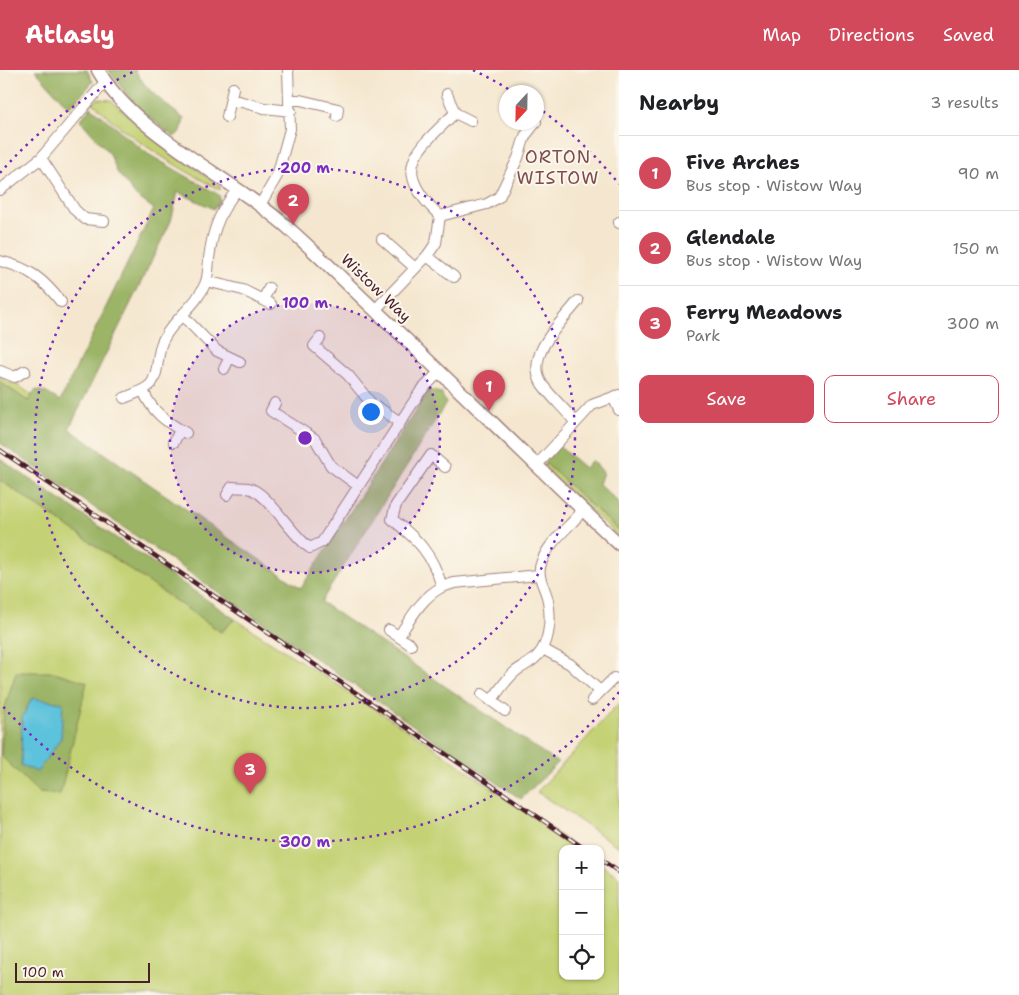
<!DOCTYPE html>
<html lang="en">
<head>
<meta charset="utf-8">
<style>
  :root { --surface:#fff; --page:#f2f2f2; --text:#202124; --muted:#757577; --line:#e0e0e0; --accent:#d1495b }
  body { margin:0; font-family:"Shantell Sans",sans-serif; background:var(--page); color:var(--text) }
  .controls { position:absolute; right:15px; bottom:15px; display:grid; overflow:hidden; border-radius:10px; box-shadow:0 1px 4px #0004 }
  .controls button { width:45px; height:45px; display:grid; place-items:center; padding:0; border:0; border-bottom:1px solid var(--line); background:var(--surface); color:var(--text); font:25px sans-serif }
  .compass { position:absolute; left:499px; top:15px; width:45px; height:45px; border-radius:50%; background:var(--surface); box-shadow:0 1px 4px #0004; rotate:202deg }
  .scale { position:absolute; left:15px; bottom:12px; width:135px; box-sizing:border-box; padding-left:5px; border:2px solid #4a1f2b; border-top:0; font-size:14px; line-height:18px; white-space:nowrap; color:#4a1f2b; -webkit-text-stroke:4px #fbf7ec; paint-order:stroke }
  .you { position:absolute; left:370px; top:341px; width:18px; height:18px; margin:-12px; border:4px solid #fff; border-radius:50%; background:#1a73e8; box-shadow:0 0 0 8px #1a73e833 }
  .badge { display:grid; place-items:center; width:32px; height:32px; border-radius:50%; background:var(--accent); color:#fff; font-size:16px; font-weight:700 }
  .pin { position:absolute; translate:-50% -41px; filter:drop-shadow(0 1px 2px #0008) }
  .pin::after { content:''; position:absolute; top:26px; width:18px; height:15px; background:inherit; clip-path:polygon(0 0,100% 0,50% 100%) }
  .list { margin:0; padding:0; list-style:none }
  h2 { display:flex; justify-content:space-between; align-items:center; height:65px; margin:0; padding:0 20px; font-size:21px }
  h2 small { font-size:16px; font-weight:400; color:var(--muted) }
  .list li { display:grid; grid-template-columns:32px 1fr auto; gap:15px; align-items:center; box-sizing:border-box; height:75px; padding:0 20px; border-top:1px solid var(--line) }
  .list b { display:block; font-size:19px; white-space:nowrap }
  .list p { margin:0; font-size:16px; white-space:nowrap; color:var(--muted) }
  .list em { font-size:16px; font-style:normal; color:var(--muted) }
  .actions { display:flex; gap:10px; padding:15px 20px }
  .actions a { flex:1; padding:11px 0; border:1px solid var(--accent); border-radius:10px; text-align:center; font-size:18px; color:var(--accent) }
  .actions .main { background:var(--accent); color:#fff }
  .icon { flex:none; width:28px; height:28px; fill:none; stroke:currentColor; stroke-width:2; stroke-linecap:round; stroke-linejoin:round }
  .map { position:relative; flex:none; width:619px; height:925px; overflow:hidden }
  header { display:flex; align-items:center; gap:30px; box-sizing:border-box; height:70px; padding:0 25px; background:var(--accent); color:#fff }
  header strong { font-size:24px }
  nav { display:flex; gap:28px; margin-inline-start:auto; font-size:18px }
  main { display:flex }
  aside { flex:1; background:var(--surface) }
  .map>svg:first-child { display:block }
  .green { fill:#c4d274; stroke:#877850 }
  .forest { fill:#9bb466; stroke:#726a48 }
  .water { fill:#5dc2db; stroke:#547083 }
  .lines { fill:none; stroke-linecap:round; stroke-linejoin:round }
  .minor-casing { stroke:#a0837d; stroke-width:12 }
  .tertiary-casing { stroke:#a0837d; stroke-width:15 }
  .minor { stroke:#fff; stroke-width:10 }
  .tertiary { stroke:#fff; stroke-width:12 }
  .rail-casing { stroke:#4a1f2b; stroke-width:4.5 }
  .rail { stroke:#fbf7ec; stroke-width:2.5; stroke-dasharray:8; stroke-linecap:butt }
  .ring { fill:none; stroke:#7b2cbf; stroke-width:2.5; stroke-dasharray:2.5 5 }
  .labels { text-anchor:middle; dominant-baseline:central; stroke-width:4; stroke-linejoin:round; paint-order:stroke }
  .street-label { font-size:15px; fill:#4a1f2b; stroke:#fbf7ec }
  .quarter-label { font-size:18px; letter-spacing:1px; fill:#814c4d; stroke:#fbf7ec }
  .centre { fill:#7b2cbf; stroke:#fbf7ec; stroke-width:2.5 }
  .ring-label { font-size:15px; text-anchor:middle; font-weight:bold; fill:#7b2cbf; stroke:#fbf7ec; stroke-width:4; stroke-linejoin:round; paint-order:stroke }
</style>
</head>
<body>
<header>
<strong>Atlasly</strong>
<nav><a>Map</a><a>Directions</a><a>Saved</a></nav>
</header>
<main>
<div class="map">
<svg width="619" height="925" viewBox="0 0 619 925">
  <rect width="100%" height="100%" fill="#fbf7ec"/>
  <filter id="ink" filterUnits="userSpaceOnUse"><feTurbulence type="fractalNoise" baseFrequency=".02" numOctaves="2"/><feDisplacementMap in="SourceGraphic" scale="10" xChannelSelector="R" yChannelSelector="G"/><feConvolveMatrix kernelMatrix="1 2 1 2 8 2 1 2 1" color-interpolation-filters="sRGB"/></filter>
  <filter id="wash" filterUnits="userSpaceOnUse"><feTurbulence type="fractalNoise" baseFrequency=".0096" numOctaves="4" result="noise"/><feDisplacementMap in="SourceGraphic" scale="20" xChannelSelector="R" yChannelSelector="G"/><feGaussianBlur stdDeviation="1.12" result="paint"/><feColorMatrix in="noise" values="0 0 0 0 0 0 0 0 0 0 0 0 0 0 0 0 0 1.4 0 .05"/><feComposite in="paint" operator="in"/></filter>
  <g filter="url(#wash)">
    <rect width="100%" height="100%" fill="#f5e7cf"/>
    <path class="green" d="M99 29 111 30 152 67 220 116V120C172 94 132 71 92 32Z
      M0 305 9 313H14L32 325 28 331 0 312Z
      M544 392 619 461V467L544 397Z
      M0 410 221 562 235 549 422 669 579 779H563V906H600V794L619 807V925H0Z
      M619 633V777L537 722Z"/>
    <path class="forest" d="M35 0H87L93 12 69 38Z
      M108 0H135C146 21 166 34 184 49L181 61 174 67 136 37Z
      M91 37 148 84 219 125 220 130 214 139 178 122 171 151 69 359 301 518 429 320 441 323 446 333 321 532 558 693 521 729 0 373V312L28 331 36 320 45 322 60 331 154 139 136 126 117 102 110 84 80 50Z
      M559 376 585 398 592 390 603 402 599 414 619 433V461L544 392Z
      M0 389 235 549 221 562 0 410Z
      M16 602H54L87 612 60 725 39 723 1 686 4 640Z"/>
    <path class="water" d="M32 628 63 633 61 668 37 702 21 695 22 648Z"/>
  </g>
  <g filter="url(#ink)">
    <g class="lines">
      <defs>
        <path id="minor" d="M447 24 455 43 471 51
          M231 29 264 38 291 41
          M289 30H300L338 39 337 46
          M227 47 233 18
          M41 88 75 140 85 149 104 151
          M0 120 41 88 105 12
          M260 135 277 106 290 59 288 0
          M440 146 487 134 499 127 518 88 525 66 536 52
          M619 152V153
          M382 169 414 197
          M427 186 454 207
          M0 191C29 198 43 209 61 232
          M206 211 243 220 271 234
          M263 230 269 218
          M375 240 427 186 436 173 440 146C390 98 415 82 455 43
          M183 246 217 281 240 292
          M320 268 314 276 348 305 370 332 400 352
          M224 299 229 289
          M0 301 15 307 25 301
          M143 320C151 341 166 352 186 363
          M613 327 619 340
          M124 328C132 325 144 321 151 314 160 302 156 283 163 270 174 248 197 236 206 212 209 203 208 191 210 182 213 158 222 138 237 120
          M275 333 271 341 315 369 331 396 357 415
          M575 352C565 339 551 327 542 314 524 285 562 252 578 231
          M174 372 180 360
          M536 396 592 335 619 325
          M445 397 431 385 396 435 392 449C418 470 432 483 442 517L454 513 538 505
          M227 425 232 417C237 418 243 417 248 418 267 421 291 465 310 478L322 472 420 322 440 301
          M389 560 411 575
          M399 566C411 548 422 527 442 517
          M543 579 570 594 600 621
          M482 624 505 641
          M592 630 614 608
          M491 631C499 621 506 609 516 601 526 594 535 591 542 580 550 566 551 546 548 531 545 515 535 507 542 491 550 470 570 457 583 440"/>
        <path id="tertiary" d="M98 0C134 64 231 107 286 156 317 183 346 213 376 241 458 318 537 397 619 474"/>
      </defs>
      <use href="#minor" class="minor-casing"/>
      <use href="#tertiary" class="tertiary-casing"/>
      <use href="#minor" class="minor"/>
      <use href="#tertiary" class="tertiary"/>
      <defs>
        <path id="rail" d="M0 380 585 779
          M600 789 619 802"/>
      </defs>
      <use href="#rail" class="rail-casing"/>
      <use href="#rail" class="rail"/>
    </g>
  </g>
  <circle cx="305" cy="368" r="135" fill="#7b2cbf" fill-opacity=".12"/>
  <g class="ring">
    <circle cx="305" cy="368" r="135"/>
    <circle cx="305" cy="368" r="270"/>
    <path d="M619 622A404 404 0 0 1 0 633M0 103A404 404 0 0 1 137 0M473 0A404 404 0 0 1 513 22M537 37A404 404 0 0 1 619 114"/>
  </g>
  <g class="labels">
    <g class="street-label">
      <text transform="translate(376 218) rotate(44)">Wistow Way</text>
    </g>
    <g class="quarter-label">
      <text x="558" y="87">ORTON<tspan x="558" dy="21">WISTOW</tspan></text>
    </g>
  </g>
  <circle cx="305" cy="368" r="8" class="centre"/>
  <g class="ring-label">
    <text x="305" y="103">200 m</text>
    <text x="305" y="238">100 m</text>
    <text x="305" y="777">300 m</text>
  </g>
</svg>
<div class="controls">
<button>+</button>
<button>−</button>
<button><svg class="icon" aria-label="locate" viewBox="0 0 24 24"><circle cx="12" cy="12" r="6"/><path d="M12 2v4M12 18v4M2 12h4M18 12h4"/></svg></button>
</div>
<svg class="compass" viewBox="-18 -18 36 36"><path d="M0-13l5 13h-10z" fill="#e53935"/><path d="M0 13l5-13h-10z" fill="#757577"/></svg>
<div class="scale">100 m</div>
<div class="you"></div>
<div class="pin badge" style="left:489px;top:341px">1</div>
<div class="pin badge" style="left:293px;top:155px">2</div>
<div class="pin badge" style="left:250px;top:724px">3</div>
</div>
<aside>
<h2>Nearby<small>3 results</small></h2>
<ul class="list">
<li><span class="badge">1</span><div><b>Five Arches</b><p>Bus stop · Wistow Way</p></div><em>90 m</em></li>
<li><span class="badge">2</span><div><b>Glendale</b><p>Bus stop · Wistow Way</p></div><em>150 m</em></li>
<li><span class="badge">3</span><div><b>Ferry Meadows</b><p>Park</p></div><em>300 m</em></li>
</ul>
<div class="actions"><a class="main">Save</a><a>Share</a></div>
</aside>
</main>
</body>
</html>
